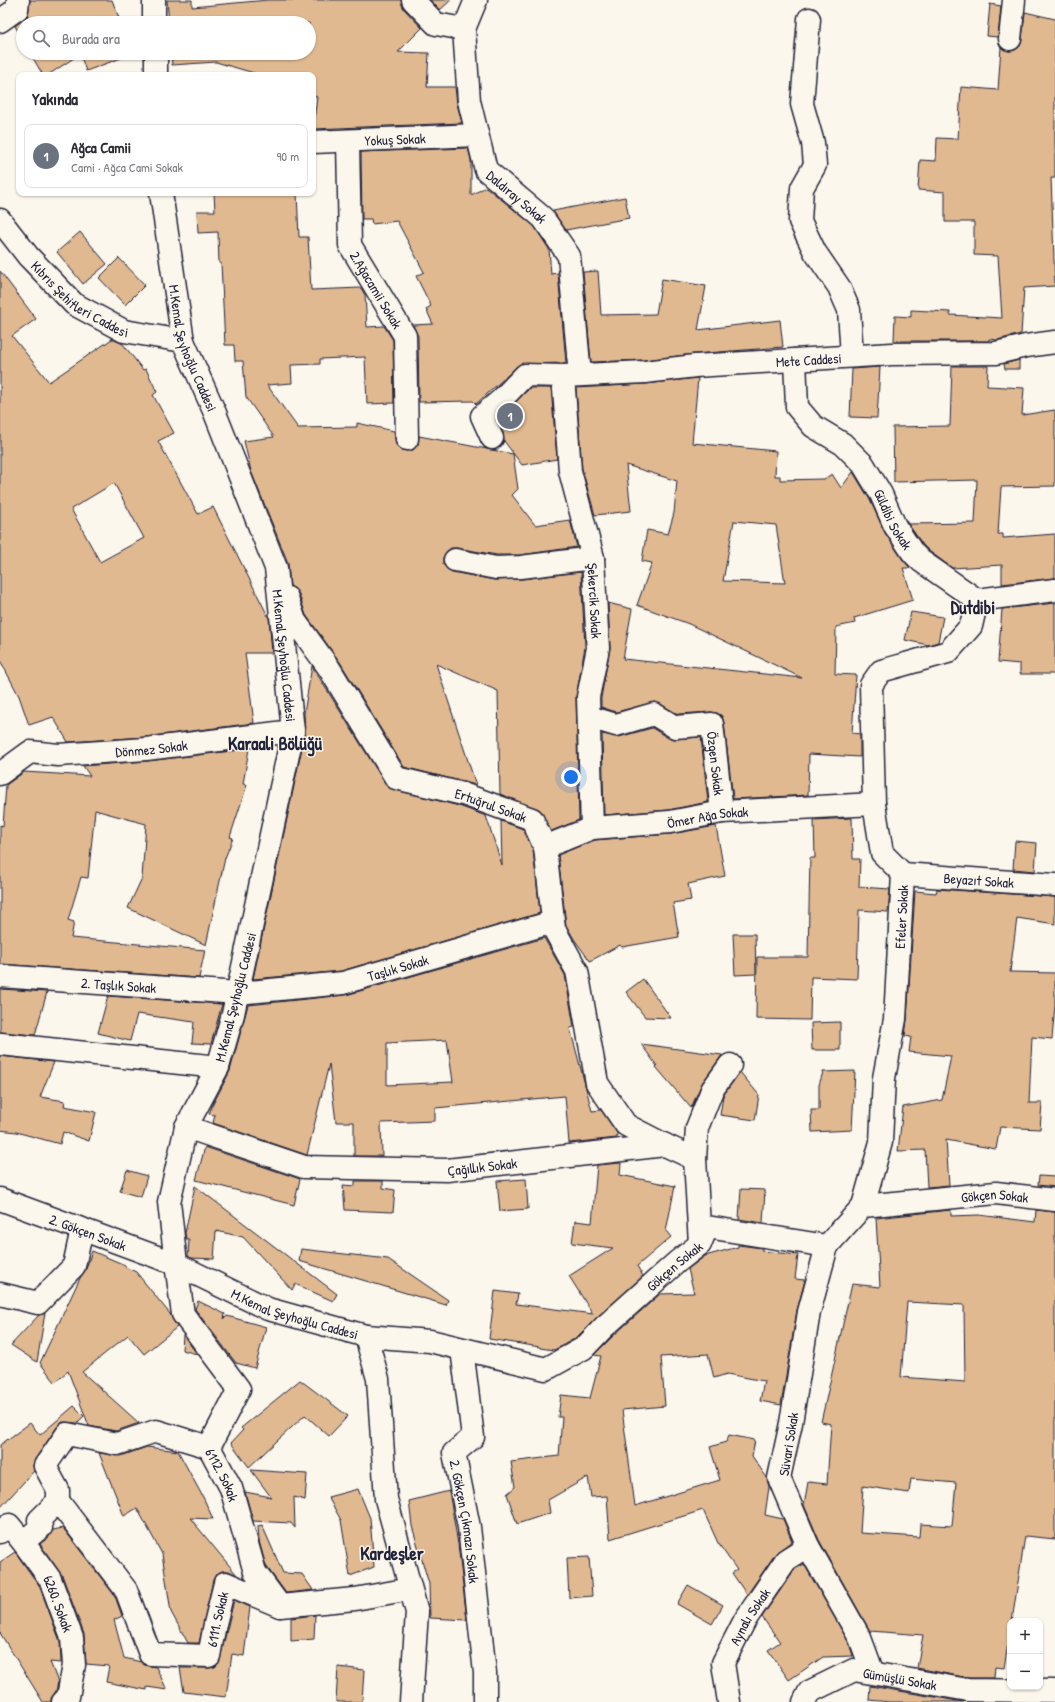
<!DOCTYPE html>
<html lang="tr">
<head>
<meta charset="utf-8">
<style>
  :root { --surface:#fff; --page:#f2f2f3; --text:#2b2b33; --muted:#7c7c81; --line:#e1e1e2; --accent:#111827 }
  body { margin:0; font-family:"Patrick Hand",sans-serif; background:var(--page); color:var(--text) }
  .controls { position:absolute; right:12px; bottom:12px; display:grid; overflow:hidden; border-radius:8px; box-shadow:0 1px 3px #0004 }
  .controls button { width:36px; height:36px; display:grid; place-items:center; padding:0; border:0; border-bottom:1px solid var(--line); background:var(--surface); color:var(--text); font:20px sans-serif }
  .you { position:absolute; left:571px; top:777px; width:14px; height:14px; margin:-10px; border:3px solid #fff; border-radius:50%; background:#1a73e8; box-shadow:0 0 0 6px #1a73e833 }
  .badge { display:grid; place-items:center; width:26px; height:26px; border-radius:50%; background:var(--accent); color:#fff; font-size:13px; font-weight:700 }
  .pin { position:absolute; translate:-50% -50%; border:2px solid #fff; box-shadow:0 1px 4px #0006 }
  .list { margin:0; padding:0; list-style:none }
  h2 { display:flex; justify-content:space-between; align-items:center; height:52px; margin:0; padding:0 16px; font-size:17px }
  h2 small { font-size:13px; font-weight:400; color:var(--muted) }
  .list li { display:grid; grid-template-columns:26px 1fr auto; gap:12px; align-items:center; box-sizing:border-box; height:64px; margin:0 8px 8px; padding:0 8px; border:1px solid var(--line); border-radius:8px }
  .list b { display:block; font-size:15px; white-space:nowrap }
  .list p { margin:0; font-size:13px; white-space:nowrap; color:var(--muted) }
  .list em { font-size:13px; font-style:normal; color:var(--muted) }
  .icon { flex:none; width:22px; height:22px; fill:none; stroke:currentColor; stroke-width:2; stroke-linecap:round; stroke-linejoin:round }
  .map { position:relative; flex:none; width:1055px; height:1702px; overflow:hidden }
  .search { position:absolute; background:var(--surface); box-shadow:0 1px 3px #0004; left:16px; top:16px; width:300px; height:44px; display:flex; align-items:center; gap:10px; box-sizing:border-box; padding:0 14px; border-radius:22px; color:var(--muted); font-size:15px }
  .panel { position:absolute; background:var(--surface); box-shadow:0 1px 3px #0004; left:16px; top:72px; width:300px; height:124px; border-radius:8px }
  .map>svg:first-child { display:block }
  .building { fill:#e1b991; stroke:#22223b; fill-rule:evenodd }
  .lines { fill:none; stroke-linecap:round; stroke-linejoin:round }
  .minor-casing { stroke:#22223b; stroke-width:25 }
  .tertiary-casing { stroke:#22223b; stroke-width:25 }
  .minor { stroke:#fbf7ec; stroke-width:22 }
  .tertiary { stroke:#fbf7ec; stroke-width:22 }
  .labels { text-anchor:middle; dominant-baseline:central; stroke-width:3; stroke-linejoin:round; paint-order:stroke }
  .street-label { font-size:14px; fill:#22223b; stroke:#fbf7ec }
  .district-label { font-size:18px; font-weight:bold; fill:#22223b; stroke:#fbf7ec }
</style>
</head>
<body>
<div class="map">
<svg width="1055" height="1702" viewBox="0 0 1055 1702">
  <rect width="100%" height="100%" fill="#fbf7ec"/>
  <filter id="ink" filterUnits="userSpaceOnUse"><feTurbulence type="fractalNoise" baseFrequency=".025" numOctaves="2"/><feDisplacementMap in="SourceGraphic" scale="8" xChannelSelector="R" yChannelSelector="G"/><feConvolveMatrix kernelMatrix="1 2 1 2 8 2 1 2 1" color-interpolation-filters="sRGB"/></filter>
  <g filter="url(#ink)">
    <path class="building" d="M30 0H112L121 23H23V40L15 26 28 16Z
      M167 0H192V7L268 0H401L404 9 422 28 398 52 429 53 427 87H455L457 104 462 123 313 129 317 97 313 96V75H261L216 62 172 65 171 53H309V23H169Z
      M430 0H451L440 10Z
      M990 4 1001 6 998 37 987 36Z
      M1025 12 1055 19V178H1051L1055 286 1024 288 1021 334 997 340 989 339V341H894L895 316 911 317V310L950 312V315L1002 318 998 256 974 255V222H945V192L918 190 920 160 936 161 937 138 958 139 961 87 998 90 1001 47 1009 51 1015 50 1020 46 1022 40Z
      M30 53H132V54L86 71 80 54 48 75H43Z
      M468 148 471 160V195L486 187 534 226 549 249 551 274 558 273 566 363 520 364 476 404 473 401 419 402 418 336 413 325 433 324 426 309 431 306 416 276 424 272 397 221 372 224 371 219H362L361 152Z
      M214 193H297L299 237H308L311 290 361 288 365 295 367 327 384 326 393 340 394 403 367 404 365 357 320 359V364L291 365 292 383 267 385 298 428 357 427V423L394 431 396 445 401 450 407 451 413 450 418 445 419 436 513 454 518 489 512 495 535 525 570 520 577 547 520 555H497L457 548H451L446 552 443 558V564L447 569 452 572 494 580 522 579 581 572 585 647 576 697 579 820 551 831 540 810 500 794 498 691 436 664 476 785 404 767 340 662 306 615 299 594 295 589 290 586 288 563 251 471 244 441 274 437 246 397 243 361H235L234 345H225L221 263H219L218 232 198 233 197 211H215Z
      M625 197 629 218 566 230 553 211Z
      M80 232 107 264 83 284 57 252Z
      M119 258 145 285 125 305 99 278Z
      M0 271 36 319 12 336 49 382 112 339 123 344 143 370 146 369 157 392 153 395 174 433 158 441 198 514 213 507 269 618 272 653H245L254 723 145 737 68 742 53 717 29 725 19 696 0 660ZM114 483 144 538 100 562 71 509Z
      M598 271 601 315 656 314 662 279 706 286 698 330 780 320 783 347 694 354 644 360 591 362 583 272Z
      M1019 360V369H1005L1004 364Z
      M952 366H988L987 386 1024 388 1022 415 1055 410V486L1001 487 998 534H1003V538L1055 534V578L1002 584V565L952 568 929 551 923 545 908 524 975 523 977 480 894 482 893 427 950 426Z
      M880 367 877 418 850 417 852 369Z
      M698 378 692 443 776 451 775 476H780V480L824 479 832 474 841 488 853 472 870 500 885 533 903 560 910 568H903L913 600 854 618 855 623 836 627 835 674 856 675 852 733 860 734V757L809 754 808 795 733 799 724 723 722 716 717 713 711 712 678 714 655 702 616 712 601 707V698L610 648 608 603 632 609 623 659 802 678 689 624 637 605 652 563 642 561 647 530 668 534 674 513 677 481 626 465 631 511 595 515 582 469 576 388 646 384ZM734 521 776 525 785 583 723 581Z
      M530 388H551L557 459 522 465 504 441 503 433 497 419Z
      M1055 603V674H1020V664L998 662 1002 609Z
      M911 612 943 617 938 642 928 645 905 640Z
      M312 666 388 788 459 806 486 816 502 865 501 821 523 829 533 850 540 913 341 971 253 979 305 734 304 713Z
      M652 728 668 738 676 739 701 737 708 802 668 810 604 815 602 734 619 737Z
      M249 749 243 784 247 785 230 837 233 838 225 858 206 945 128 908 142 878 146 824 95 810 88 878 81 877 68 920 74 922 71 938 205 950 199 978 0 964V825L3 826 6 785 24 772 90 776 83 766 148 761Z
      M852 818 853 859H860L859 887 890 889 888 912 859 910 857 979 811 977 810 1020 756 1019 757 957H808L810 858H815L814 820Z
      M716 826 725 876 688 884 691 900 673 903 679 937 622 947 620 945 590 961 574 939 566 925 558 855 595 840 671 834Z
      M1015 841 1037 843 1035 871 1013 869Z
      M937 889 1055 897V924L1017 918 1010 972 1055 973V1006L1052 1039 1032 1037 1029 1103H1042L1040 1129 1000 1127 996 1149 946 1140 949 1185 927 1187 925 1150 898 1151 903 1107 942 1100 951 1056 909 1052 911 1037 905 1036 907 1020 915 891 936 893Z
      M733 934H755L756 974 735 975Z
      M544 938 565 975 574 1027 570 1028 592 1111 601 1110 617 1133V1138L569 1143 565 1096 435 1108V1121L381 1123 382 1156H354V1122H336L329 1064 307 1155 213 1123 215 1115 209 1114 212 1106 230 1071 248 1005 346 995ZM447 1040 453 1082 387 1085V1043Z
      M643 979 671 1018 645 1017 626 992Z
      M0 989 47 992 35 1035 0 1032Z
      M108 996 222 1004 211 1044 192 1043 194 1022 137 1014 130 1041 98 1033Z
      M840 1022V1050H812L811 1023Z
      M641 1044 722 1055 702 1083 691 1108 656 1067 657 1066Z
      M0 1056 54 1062 40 1097 65 1101 64 1106 96 1112 89 1141 63 1132 60 1144 16 1132 0 1130Z
      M855 1071 852 1130 812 1132 811 1110H819V1085L823 1072Z
      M740 1072 759 1095 755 1120 720 1115 723 1096Z
      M205 1147 300 1179 294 1205 196 1180Z
      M621 1163 620 1175 675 1186 666 1231 671 1237 637 1266 643 1276 596 1318 576 1338 554 1350 540 1348V1347L489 1339 495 1291 518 1294 516 1304 593 1314 569 1276 613 1248 572 1243 575 1221 592 1223 597 1165Z
      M127 1170 147 1176 141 1197 120 1191Z
      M1039 1176 1055 1177V1187L1038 1185Z
      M526 1179 528 1209 500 1211 497 1181Z
      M355 1181H383V1188L395 1190 393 1212 345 1210 343 1185 355 1186Z
      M195 1186 337 1294 333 1301 295 1284 292 1290 243 1237 216 1231 214 1259 191 1258 188 1256 189 1239H186L185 1233Z
      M741 1189 765 1190 763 1223 739 1219Z
      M951 1210V1216L979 1215 1035 1222 1036 1210 1055 1212V1539L1025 1536 1012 1621H1010V1632L1004 1668 995 1667 994 1678H969L917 1668 923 1635 870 1631 819 1540 804 1505 808 1482 827 1484 831 1424 821 1422 852 1284 880 1287 876 1218ZM907 1302 964 1305 965 1382 901 1377ZM911 1479 956 1483 952 1526 920 1524 919 1537 860 1533 863 1486 909 1493Z
      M738 1245 762 1248V1251L798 1255 795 1279 805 1280 797 1310 781 1405 760 1401 764 1381 727 1374 714 1378 708 1354 661 1357 665 1406 622 1410 635 1506 720 1480 710 1447 726 1442 729 1435 755 1440 752 1456 767 1478 769 1487 765 1515 783 1519 792 1541 776 1553 747 1595 732 1573 737 1570 718 1543 703 1510 610 1539 607 1496 591 1497 588 1477 548 1500 550 1513 517 1524 507 1494 515 1487 511 1462 559 1456 562 1417H558L561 1395 590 1398 601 1356 594 1355 613 1336 660 1294 694 1293 688 1269 705 1256 738 1247Z
      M301 1249 388 1259 448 1300 446 1305 299 1261Z
      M92 1251 125 1265V1267L136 1272 170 1314 177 1327 144 1354 128 1335 82 1372 139 1423 116 1431 89 1426 68 1371 55 1382 40 1363 80 1278 86 1269Z
      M198 1301 225 1314 224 1319 227 1316 266 1327 255 1368 236 1363 195 1309Z
      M45 1313 37 1362 11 1345 39 1315Z
      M183 1335 197 1354 182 1350Z
      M300 1380 348 1416 329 1436 305 1415 249 1467 231 1443 243 1430 241 1428Z
      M74 1406 84 1416 77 1423 63 1422 57 1427 35 1459 33 1465 34 1471 0 1508V1445L30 1423 40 1435Z
      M147 1447 178 1451 204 1499 213 1519 190 1518 237 1575 229 1571H222L216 1574 213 1580 199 1643H188L171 1612 162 1554 137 1508 124 1516 99 1453 121 1456Z
      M251 1470 307 1474 305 1500 294 1497 295 1528 291 1523 253 1521 245 1492 271 1497Z
      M358 1489 370 1518 374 1567 350 1576 341 1520 328 1497Z
      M449 1491 458 1544 467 1620 430 1618 429 1584 412 1526 409 1501Z
      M262 1525 283 1573 302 1574 313 1590 286 1593 266 1566 259 1541 258 1526Z
      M63 1528 115 1596 122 1616 114 1620 124 1658 141 1662 149 1666 156 1667 167 1690 147 1687V1690L106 1682 109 1666 86 1664 84 1634 62 1575 40 1544 49 1537 53 1530Z
      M15 1552 39 1585 60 1641 61 1663 50 1662 58 1682 56 1691 51 1698V1702H43L0 1633V1562Z
      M589 1557 592 1596 569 1598 567 1558Z
      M804 1564 849 1643 853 1656 823 1657 789 1680 768 1650 780 1642 762 1617 795 1569Z
      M688 1585 723 1605 712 1624 677 1604Z
      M234 1600 250 1607 244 1656 232 1654 226 1697 184 1692 180 1668H209L215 1667 219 1663Z
      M315 1615 314 1639 291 1641V1618Z
      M338 1667 364 1670 362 1702H336Z
      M870 1686 964 1702H890L869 1700Z"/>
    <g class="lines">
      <defs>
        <g id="minor">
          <path d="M154 0V23"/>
          <path id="s1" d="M413 0 436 24 464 29 469 101 486 170 543 218 569 256 580 375"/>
          <path d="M809 19 802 104 813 143 815 165 802 188 800 221 815 252 839 287 849 310 852 356"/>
          <path d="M0 21 17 9 18 0"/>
          <path d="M464 29 476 0"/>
          <path d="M1010 39 1014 0"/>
          <path d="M156 53V75"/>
          <path id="s2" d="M348 141 350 245 405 336 407 439"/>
          <path id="s3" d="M313 142 477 135"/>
          <path id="s4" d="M161 193 183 341 215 413 276 568 293 731 233 1014 218 1067 186 1127 169 1202 176 1264 268 1309 366 1336 378 1379 386 1499 417 1612 411 1702"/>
          <path id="s5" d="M795 360 797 407 813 426 843 444 863 464 881 494 895 526 913 553 921 561 977 600 1055 590"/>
          <path id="s6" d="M563 376 570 471 593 558 598 648 588 697 592 828"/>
          <path id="s7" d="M492 438 482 416 501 400 525 375 563 376 645 372 695 366 892 354 996 353 1026 346 1055 342"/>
          <path d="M455 560 496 568 521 567 593 558"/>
          <path id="s8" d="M287 598 295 621 329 668 396 778 463 794 532 819 545 847 554 929 577 971 597 1083 626 1125 665 1145"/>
          <path id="s9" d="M589 717 616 725 654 714 675 727 712 724 722 812"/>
          <path id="s10" d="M0 774 30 752 58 755 146 749 293 731"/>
          <path id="s11" d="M545 847 592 828 670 822 722 812 874 804"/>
          <path id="s12" d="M903 874 1055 885"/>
          <path id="s13" d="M0 976 238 993 343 983 553 922"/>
          <path d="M1 1044 218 1067"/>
          <path id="s14" d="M186 1127 304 1167 447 1170 665 1145 695 1159 700 1244"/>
          <path d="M695 1159 697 1128 712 1090 730 1065"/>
          <path id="s15" d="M0 1199 176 1264 183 1314 239 1389 209 1447 231 1488 255 1572 280 1606"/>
          <path id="s16" d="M863 1206 881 1142 884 1078 895 1019 903 874 882 853 874 804 871 685 881 671 948 652 971 626 977 600"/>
          <path d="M827 1246 809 1312 791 1423 779 1478 808 1546 860 1638 873 1673"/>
          <path d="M0 1294 38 1303 74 1266 82 1229"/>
          <path id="s17" d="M366 1336 430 1341 546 1369 584 1348 604 1327 677 1262 700 1244 707 1227 827 1246 863 1206 996 1193 1055 1200"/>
          <path id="s18" d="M462 1349 473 1437 454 1453 469 1527 485 1673V1702"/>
          <path id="s19" d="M58 1501 126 1590 150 1654 209 1656 215 1624 225 1583 280 1606 355 1599 410 1589"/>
          <path id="s20" d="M0 1532 9 1525 23 1542 50 1579 72 1638 74 1665 68 1697 63 1702"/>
          <path d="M23 1542 41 1527 39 1520 58 1501V1490L45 1466 67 1434 117 1444 156 1431 209 1447"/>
          <path id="s21" d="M729 1702 723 1663 745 1620 786 1560 808 1546"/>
          <path id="s22" d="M804 1702 809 1692 854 1670 968 1690 1055 1691"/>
        </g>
        <g id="tertiary">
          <path id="s23" d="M0 220 28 256 74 304 124 331 183 341"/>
        </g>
      </defs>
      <use href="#minor" class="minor-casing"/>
      <use href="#tertiary" class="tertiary-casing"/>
      <use href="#minor" class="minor"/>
      <use href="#tertiary" class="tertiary"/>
    </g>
  </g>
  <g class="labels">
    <g class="street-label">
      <text stroke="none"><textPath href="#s3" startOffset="82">Yokuş Sokak</textPath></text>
      <text stroke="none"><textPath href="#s1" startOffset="246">Daldıray Sokak</textPath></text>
      <text stroke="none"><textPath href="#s2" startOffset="156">2.Ağacamii Sokak</textPath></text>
      <text stroke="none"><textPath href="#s23" startOffset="114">Kıbrıs Şehitleri Caddesi</textPath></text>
      <text stroke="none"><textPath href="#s4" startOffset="159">M.Kemal Şeyhoğlu Caddesi</textPath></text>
      <text stroke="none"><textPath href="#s7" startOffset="368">Mete Caddesi</textPath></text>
      <text stroke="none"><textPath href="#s5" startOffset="198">Güldibi Sokak</textPath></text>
      <text stroke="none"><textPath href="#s6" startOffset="228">Şekercik Sokak</textPath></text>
      <text stroke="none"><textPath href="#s4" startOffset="483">M.Kemal Şeyhoğlu Caddesi</textPath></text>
      <text stroke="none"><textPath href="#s10" startOffset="159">Dönmez Sokak</textPath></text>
      <text stroke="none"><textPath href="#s9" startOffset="169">Özgen Sokak</textPath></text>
      <text stroke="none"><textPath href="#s8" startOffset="310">Ertuğrul Sokak</textPath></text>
      <text stroke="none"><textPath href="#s11" startOffset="167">Ömer Ağa Sokak</textPath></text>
      <text stroke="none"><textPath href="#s12" startOffset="76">Beyazıt Sokak</textPath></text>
      <text stroke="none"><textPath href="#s16" startOffset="293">Efeler Sokak</textPath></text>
      <text stroke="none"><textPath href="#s13" startOffset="401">Taşlık Sokak</textPath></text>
      <text stroke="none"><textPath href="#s13" startOffset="119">2. Taşlık Sokak</textPath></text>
      <text transform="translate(235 997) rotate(-76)">M.Kemal Şeyhoğlu Caddesi</text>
      <text stroke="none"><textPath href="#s14" startOffset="303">Çağıllık Sokak</textPath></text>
      <text stroke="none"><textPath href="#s17" startOffset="709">Gökçen Sokak</textPath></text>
      <text stroke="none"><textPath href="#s15" startOffset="94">2. Gökçen Sokak</textPath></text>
      <text stroke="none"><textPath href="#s17" startOffset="349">Gökçen Sokak</textPath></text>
      <text stroke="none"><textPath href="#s4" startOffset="1240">M.Kemal Şeyhoğlu Caddesi</textPath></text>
      <text transform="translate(788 1444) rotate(-81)">Süvari Sokak</text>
      <text stroke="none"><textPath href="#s15" startOffset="428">6112. Sokak</textPath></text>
      <text stroke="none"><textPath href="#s18" startOffset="183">2. Gökçen Çıkmazı Sokak</textPath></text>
      <text stroke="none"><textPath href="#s20" startOffset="105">6260. Sokak</textPath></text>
      <text stroke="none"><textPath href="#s21" startOffset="93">Aynalı Sokak</textPath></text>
      <text stroke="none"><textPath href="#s19" startOffset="277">6111. Sokak</textPath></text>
      <text stroke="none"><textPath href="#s22" startOffset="108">Gümüşlü Sokak</textPath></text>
    </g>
    <g class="district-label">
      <text x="973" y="607">Dutdibi</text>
      <text x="275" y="743">Karaali Bölüğü</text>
      <text x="392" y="1553">Kardeşler</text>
    </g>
  </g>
</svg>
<div class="controls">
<button>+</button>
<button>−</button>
</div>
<div class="you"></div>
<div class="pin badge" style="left:510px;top:416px;background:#6b7280">1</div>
<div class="search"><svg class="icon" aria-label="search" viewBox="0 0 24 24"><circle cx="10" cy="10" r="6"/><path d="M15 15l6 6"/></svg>Burada ara</div>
<section class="panel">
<h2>Yakında<small></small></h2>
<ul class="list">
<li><span class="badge" style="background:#6b7280">1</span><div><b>Ağca Camii</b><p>Cami · Ağca Cami Sokak</p></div><em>90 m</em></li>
</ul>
</section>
</div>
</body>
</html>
